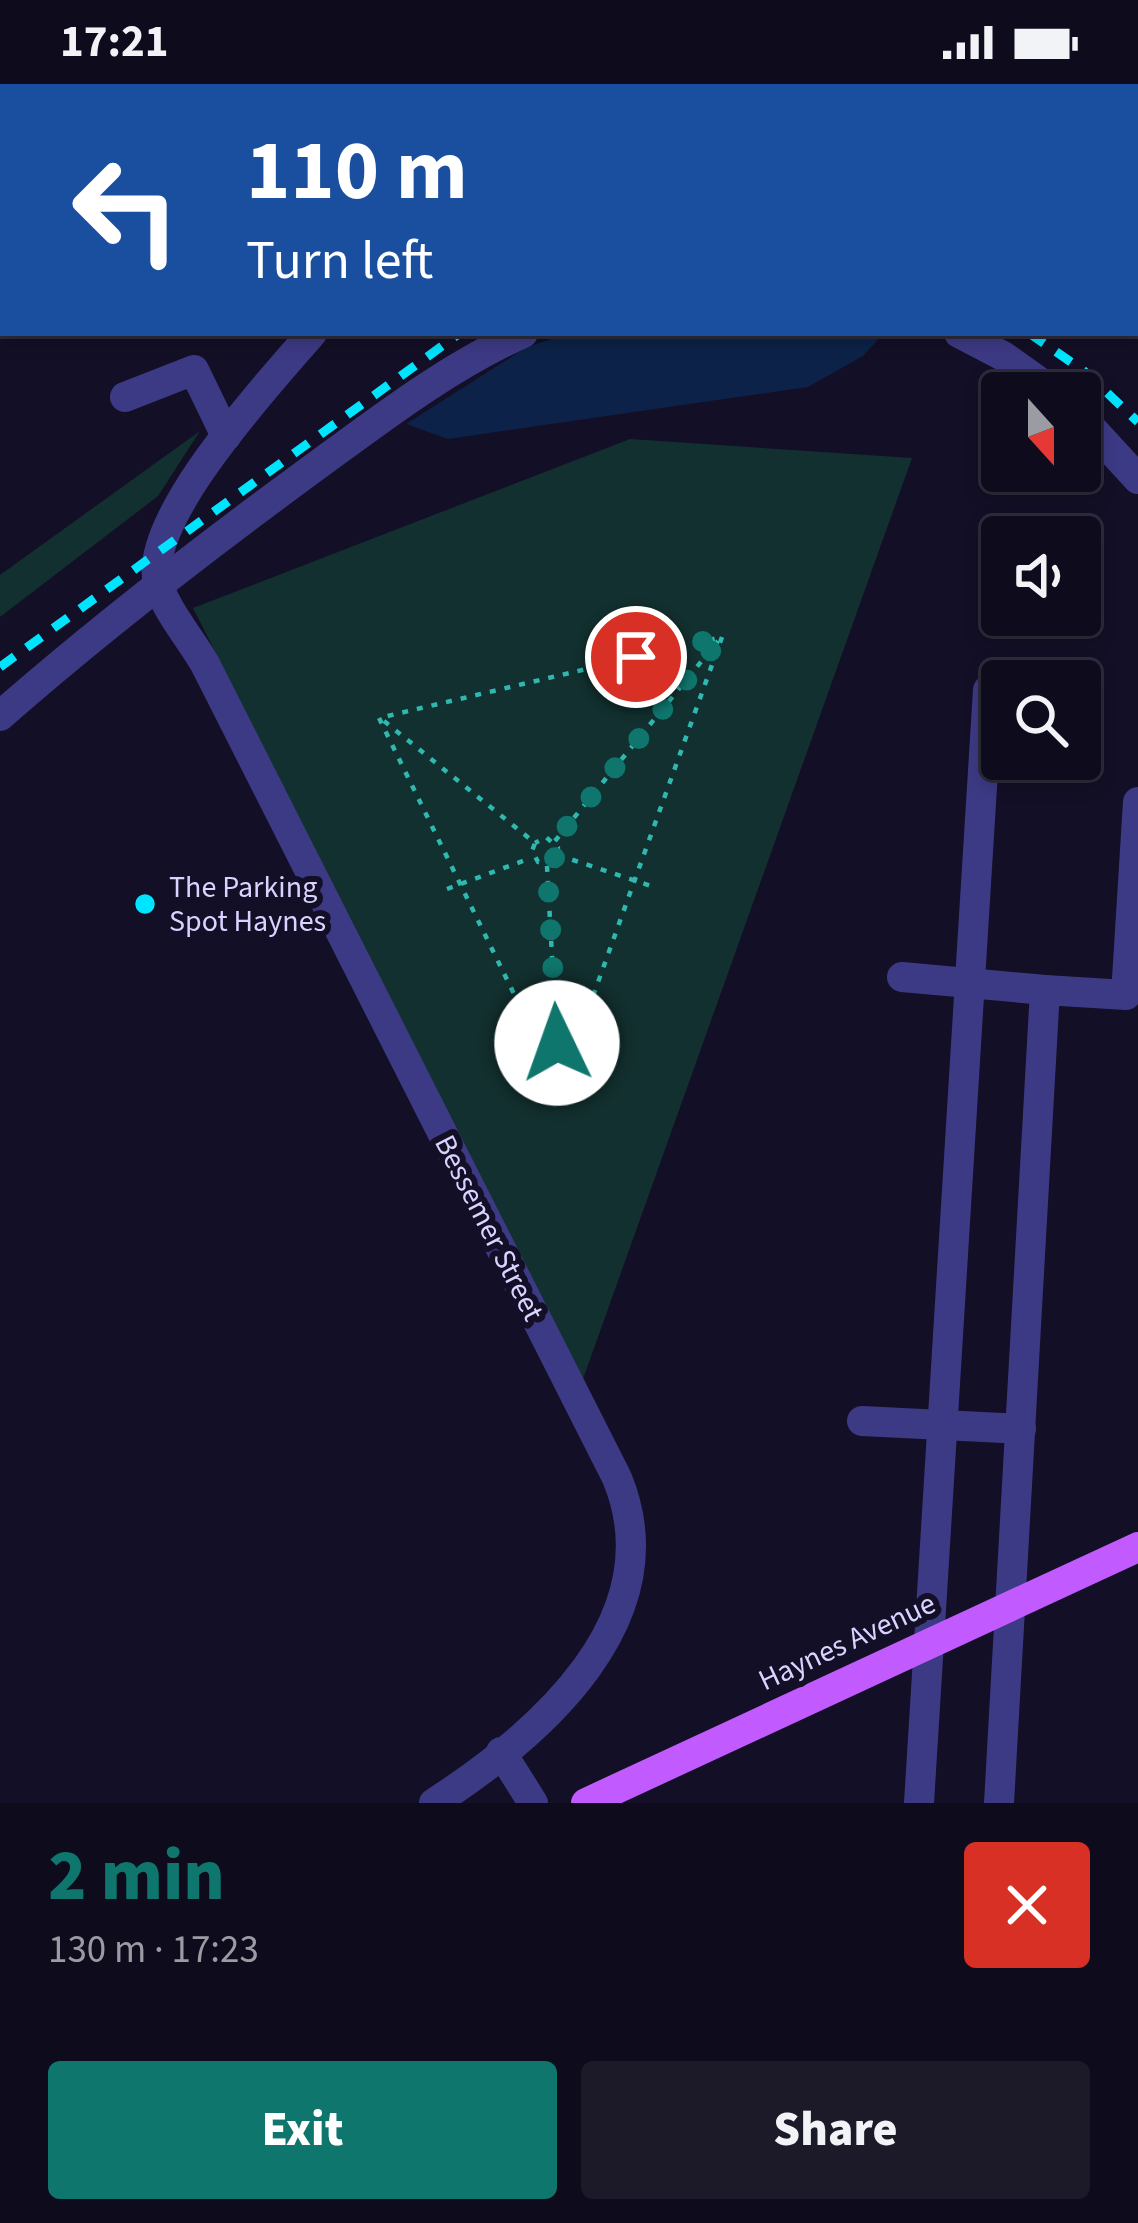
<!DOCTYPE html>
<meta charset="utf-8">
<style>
body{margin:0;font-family:"Source Sans 3",sans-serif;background:#1c1929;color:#f1f3f6;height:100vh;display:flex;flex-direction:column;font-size:45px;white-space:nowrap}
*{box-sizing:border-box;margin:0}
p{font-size:39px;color:#9b9ba3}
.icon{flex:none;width:66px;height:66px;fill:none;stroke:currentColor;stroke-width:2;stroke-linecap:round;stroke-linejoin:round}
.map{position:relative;height:1719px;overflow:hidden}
.details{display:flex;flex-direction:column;background:#0e0b1c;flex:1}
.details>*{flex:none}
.top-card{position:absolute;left:0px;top:0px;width:1140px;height:252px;box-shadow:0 6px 18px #0003,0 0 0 3px #2e2b3b;background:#1a4fa0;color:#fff;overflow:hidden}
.needle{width:78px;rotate:159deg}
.buttons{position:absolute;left:981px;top:288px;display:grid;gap:24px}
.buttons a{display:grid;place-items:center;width:120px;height:120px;border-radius:12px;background:#0e0b1c;box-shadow:0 6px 18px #0003,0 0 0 3px #2e2b3b;font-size:60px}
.pin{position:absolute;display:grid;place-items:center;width:102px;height:102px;color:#fff;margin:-51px;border:6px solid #fff;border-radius:50%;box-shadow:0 3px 12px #0007}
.me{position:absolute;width:132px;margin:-66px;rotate:357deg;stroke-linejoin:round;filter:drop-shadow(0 0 9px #0008)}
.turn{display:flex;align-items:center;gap:42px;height:252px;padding:0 48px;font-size:54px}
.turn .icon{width:156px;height:156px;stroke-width:2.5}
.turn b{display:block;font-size:84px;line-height:102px}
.round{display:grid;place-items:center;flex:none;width:126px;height:126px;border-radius:12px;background:#1c1929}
.overview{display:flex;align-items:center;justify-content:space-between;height:204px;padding:0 48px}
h1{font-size:72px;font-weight:800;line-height:90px;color:#0f766e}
.primary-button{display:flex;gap:24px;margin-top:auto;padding:24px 48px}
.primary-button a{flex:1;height:138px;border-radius:12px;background:#0f766e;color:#fff;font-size:48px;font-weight:800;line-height:138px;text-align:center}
.primary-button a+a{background:#1c1929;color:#f1f3f6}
.status{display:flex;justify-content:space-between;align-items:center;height:84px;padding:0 60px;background:#0e0b1c;direction:ltr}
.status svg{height:33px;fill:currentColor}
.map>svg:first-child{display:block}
.green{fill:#12302f}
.water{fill:#0c2248}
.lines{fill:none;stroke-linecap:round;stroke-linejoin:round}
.path{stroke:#2fb8b0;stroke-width:4.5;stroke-dasharray:6 9;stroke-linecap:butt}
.minor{stroke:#3d3a85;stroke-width:30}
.rail{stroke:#00e5ff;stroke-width:9;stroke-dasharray:18 15;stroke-linecap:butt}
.major-bridge{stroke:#c25bff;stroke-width:30}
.route{stroke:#0f766e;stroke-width:21;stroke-dasharray:0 37.8}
.poi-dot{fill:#00e5ff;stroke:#130f26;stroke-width:4.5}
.labels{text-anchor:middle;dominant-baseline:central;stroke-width:12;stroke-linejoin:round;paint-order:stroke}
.poi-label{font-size:30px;fill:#d9d4ff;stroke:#130f26;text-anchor:start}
.street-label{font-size:30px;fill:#d9d4ff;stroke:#130f26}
</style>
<div class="status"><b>17:21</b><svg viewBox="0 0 49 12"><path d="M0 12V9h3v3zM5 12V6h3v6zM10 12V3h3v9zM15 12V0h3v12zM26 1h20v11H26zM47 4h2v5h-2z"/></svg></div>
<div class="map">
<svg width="1138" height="1719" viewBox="0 0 1138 1719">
<rect width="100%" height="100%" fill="#130f26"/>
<g class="green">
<polygon points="200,347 158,412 0,533 0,491"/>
<polygon points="630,355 912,374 583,1295 193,524"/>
</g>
<polygon class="water" points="570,249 884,249 863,272 808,303 448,355 406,340 527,263"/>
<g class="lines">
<g class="path">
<polygon points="722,553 560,1004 379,634"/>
<polyline points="384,637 535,759 532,767 538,778 555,777 558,764 546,753 535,759"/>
<polyline points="555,757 718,557"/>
<polyline points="558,771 654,803"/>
<polyline points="547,782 559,998"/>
<polyline points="447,805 531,774"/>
</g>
<g class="minor">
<polyline points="60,0 65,3"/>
<polyline points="354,3 354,0"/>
<polyline points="916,3 916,0"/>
<path d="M312,249C272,296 141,436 158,499C166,527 191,555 205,580L617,1394C675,1535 539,1651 434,1719"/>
<polyline points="959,249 1003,272 1055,309"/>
<polyline points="125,313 194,286 226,352"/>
<polyline points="1080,332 1138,395"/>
<path d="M0,632C98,546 203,465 308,388C378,337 444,285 523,249"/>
<polyline points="902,893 1045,906"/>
<polyline points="862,1337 1021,1345"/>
<polyline points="501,1668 533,1719"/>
<polyline points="919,1719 988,606"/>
<polyline points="999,1719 1045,906 1126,911 1138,718"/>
</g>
<g class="rail">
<polyline points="1029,249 1084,287 1138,338"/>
<polyline points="0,583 460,249"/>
</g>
<polyline class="major-bridge" points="586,1719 1138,1463"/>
</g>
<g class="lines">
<polyline class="route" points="557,959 547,780 558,771 555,757 722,553 636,573"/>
</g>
<circle class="poi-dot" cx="145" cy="820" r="12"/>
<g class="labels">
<g class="poi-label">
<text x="169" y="803">The Parking<tspan x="169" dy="34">Spot Haynes</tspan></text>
</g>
<g class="street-label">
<text transform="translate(489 1144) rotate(63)">Bessemer Street</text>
<text transform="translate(847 1558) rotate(-25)">Haynes Avenue</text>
</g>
</g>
</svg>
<div class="buttons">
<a><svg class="needle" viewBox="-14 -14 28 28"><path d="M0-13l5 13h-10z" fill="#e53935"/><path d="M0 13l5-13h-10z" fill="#9b9ba3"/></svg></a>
<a><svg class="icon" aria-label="sound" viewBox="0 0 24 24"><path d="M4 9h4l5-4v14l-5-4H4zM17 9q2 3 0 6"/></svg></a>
<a><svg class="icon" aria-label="search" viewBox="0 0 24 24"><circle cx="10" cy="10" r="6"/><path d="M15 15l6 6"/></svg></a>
</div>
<div class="pin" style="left:636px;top:573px;background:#d93025"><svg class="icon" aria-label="arrive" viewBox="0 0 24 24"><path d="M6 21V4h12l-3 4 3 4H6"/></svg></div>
<svg class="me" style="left:557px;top:959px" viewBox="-20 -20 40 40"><circle r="19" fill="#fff"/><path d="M0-13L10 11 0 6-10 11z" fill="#0f766e"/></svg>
<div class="top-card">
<div class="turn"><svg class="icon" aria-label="left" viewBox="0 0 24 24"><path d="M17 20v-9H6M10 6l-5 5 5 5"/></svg><div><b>110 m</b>Turn left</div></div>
</div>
</div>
<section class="details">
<div class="overview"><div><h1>2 min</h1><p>130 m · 17:23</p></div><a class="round" style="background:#d93025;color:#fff"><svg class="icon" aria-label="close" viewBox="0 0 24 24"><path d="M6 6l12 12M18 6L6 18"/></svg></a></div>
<div class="primary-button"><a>Exit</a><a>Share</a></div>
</section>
